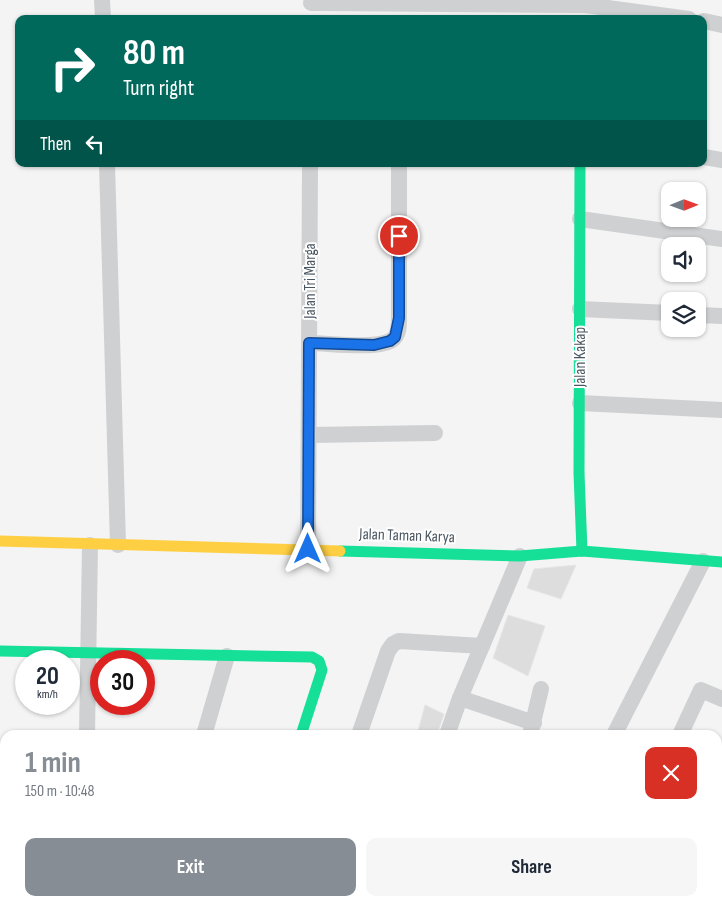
<!DOCTYPE html>
<meta charset="utf-8">
<style>
body{margin:0;font-family:"Sofia Sans Condensed",sans-serif;background:#f6f6f7;color:#1f2937;height:100vh;display:flex;flex-direction:column;font-size:19px;white-space:nowrap}
*{box-sizing:border-box;margin:0}
p{font-size:16px;color:#747a83}
.icon{flex:none;width:28px;height:28px;fill:none;stroke:currentColor;stroke-width:2;stroke-linecap:round;stroke-linejoin:round}
.map{position:relative;flex:1;overflow:hidden}
.sheet{position:absolute;left:0px;top:730px;width:722px;height:176px;display:flex;flex-direction:column;background:#fff;border-radius:15px 15px 0 0;box-shadow:0 1px 4px #0004}
.sheet>*{flex:none}
.banner{position:absolute;left:15px;top:15px;width:692px;height:152px;border-radius:10px;box-shadow:0 1px 4px #0004;background:#00695c;color:#fff;overflow:hidden}
.needle{width:32px;rotate:89deg}
.tools{position:absolute;left:661px;top:182px;display:grid;gap:10px}
.tools a{display:grid;place-items:center;width:45px;height:45px;border-radius:10px;background:#fff;box-shadow:0 1px 4px #0004;font-size:25px}
.speed{position:absolute;left:15px;top:650px;display:flex;gap:10px;font-size:25px;font-weight:700;text-align:center}
.speed>*{display:grid;place-content:center;width:65px;height:65px;border-radius:50%;background:#fff;box-shadow:0 1px 4px #0004;line-height:1}
.speed small{font-size:12px;font-weight:400}
.speed .limit{border:8px solid #d22;background:#fff;color:#111}
.pin{position:absolute;display:grid;place-items:center;width:42px;height:42px;color:#fff;margin:-21px;border:2px solid #fff;border-radius:50%;box-shadow:0 1px 5px #0007}
.me{position:absolute;width:55px;margin:-28px;rotate:0deg;stroke-linejoin:round;filter:drop-shadow(0 0 4px #0008)}
.turn{display:flex;align-items:center;gap:18px;height:105px;padding:0 25px;font-size:22px}
.turn .icon{width:65px;height:65px;stroke-width:2.5}
.turn b{display:block;font-size:35px;line-height:42px}
.then{display:flex;align-items:center;height:48px;padding:0 25px;background:#0003;gap:10px;font-size:19px}
.round{display:grid;place-items:center;flex:none;width:52px;height:52px;border-radius:10px;background:#f6f6f7}
.head{display:flex;align-items:center;justify-content:space-between;height:85px;padding:0 25px}
h1{font-size:30px;font-weight:700;line-height:38px;color:#868d94}
.button{display:flex;gap:10px;margin-top:auto;padding:10px 25px}
.button a{flex:1;height:58px;border-radius:10px;background:#868d94;color:#fff;font-size:20px;font-weight:700;line-height:58px;text-align:center}
.button a+a{background:#f6f6f7;color:#1f2937}
.map>svg:first-child{display:block}
.lines{fill:none;stroke-linecap:round;stroke-linejoin:round}
.stream{stroke:#aee2f0;stroke-width:5}
.building{fill:#ddddde;stroke:#e5e6e7}
.street{stroke:#ced0d2;stroke-width:16}
.fast{stroke:#16e098;stroke-width:11}
.slow{stroke:#ffcf43;stroke-width:11}
.route-casing{stroke:#114b97;stroke-width:12}
.route{stroke:#1a73e8;stroke-width:9}
.labels{text-anchor:middle;dominant-baseline:central;stroke-width:4;stroke-linejoin:round;paint-order:stroke}
.street-label{font-size:16px;fill:#4a5661;stroke:#fff}
</style>
<div class="map">
<svg width="722" height="906" viewBox="0 0 722 906">
<rect width="100%" height="100%" fill="#f4f4f4"/>
<g class="lines">
<g class="stream">
<polyline points="718,801 722,792"/>
<polyline points="666,906 669,901"/>
</g>
</g>
<g class="building">
<polygon points="576,565 561,599 527,588 534,569"/>
<polygon points="508,615 545,626 528,676 493,658"/>
<polygon points="425,705 444,714 437,735 417,735"/>
</g>
<g class="lines">
<g class="street">
<polyline points="102,0 103,19"/>
<polyline points="311,3 586,5 689,19"/>
<polyline points="704,21 722,25"/>
<polyline points="704,157 722,160"/>
<polyline points="107,164 118,545"/>
<polyline points="580,219 722,239"/>
<polyline points="580,309 670,313"/>
<polyline points="698,315 722,316"/>
<path d="M309,343C328,343 377,350 392,340C399,335 399,326 399,318V164"/>
<polyline points="580,403 722,410"/>
<polyline points="309,435 435,433"/>
<polyline points="308,549 310,164"/>
<polyline points="460,698 534,723"/>
<polyline points="87,735 90,545"/>
<polyline points="204,735 227,656"/>
<polyline points="359,735 388,651 393,644 399,641 482,646"/>
<polyline points="447,735 460,698 520,556"/>
<polyline points="530,735 541,689"/>
<polyline points="614,735 703,561"/>
<polyline points="680,735 701,690 722,699"/>
<polyline points="718,832 722,822"/>
<polyline points="81,906 81,901"/>
<polyline points="153,906 155,901"/>
<polyline points="247,906 248,901"/>
<polyline points="301,906 302,901"/>
<polyline points="386,906 388,901"/>
<polyline points="478,906 480,901"/>
<polyline points="533,906 535,901"/>
<polyline points="681,906 684,901"/>
</g>
<g class="fast">
<polyline points="580,164 579,473 582,551"/>
<polyline points="340,551 520,556 582,551 722,562"/>
<polyline points="0,651 312,657 319,661 322,670 301,735"/>
</g>
<polyline class="slow" points="0,541 340,551"/>
</g>
<g class="lines">
<g class="route-casing">
<polyline id="route" points="308,549 309,343 374,345 390,341 395,337 399,318 399,236"/>
</g>
<use href="#route" class="route"/>
</g>
<g class="labels">
<g class="street-label">
<text transform="translate(310 281) rotate(-90)">Jalan Tri Marga</text>
<text transform="translate(580 357) rotate(-90)">Jalan Kakap</text>
<text transform="translate(407 536) rotate(2)">Jalan Taman Karya</text>
</g>
</g>
</svg>
<div class="tools">
<a><svg class="needle" viewBox="-14 -14 28 28"><path d="M0-13l5 13h-10z" fill="#e53935"/><path d="M0 13l5-13h-10z" fill="#747a83"/></svg></a>
<a><svg class="icon" aria-label="sound" viewBox="0 0 24 24"><path d="M4 9h4l5-4v14l-5-4H4zM17 9q2 3 0 6"/></svg></a>
<a><svg class="icon" aria-label="layers" viewBox="0 0 24 24"><path d="M12 4l9 5-9 5-9-5zM3 14l9 5 9-5"/></svg></a>
</div>
<div class="speed"><div>20<small>km/h</small></div><div class="limit">30</div></div>
<div class="pin" style="left:399px;top:236px;background:#d93025"><svg class="icon" aria-label="arrive" viewBox="0 0 24 24"><path d="M6 21V4h12l-3 4 3 4H6"/></svg></div>
<svg class="me" style="left:308px;top:549px" viewBox="-20 -20 40 40"><path d="M0-17L14 15 0 8-14 15z" fill="#1a73e8" stroke="#fff" stroke-width="4"/></svg>
<div class="banner">
<div class="turn"><svg class="icon" aria-label="right" viewBox="0 0 24 24"><path d="M7 20v-9h11M14 6l5 5-5 5"/></svg><div><b>80 m</b>Turn right</div></div>
<div class="then">Then<svg class="icon" aria-label="left" viewBox="0 0 24 24"><path d="M17 20v-9H6M10 6l-5 5 5 5"/></svg></div>
</div>
<section class="sheet">
<div class="head"><div><h1>1 min</h1><p>150 m · 10:48</p></div><a class="round" style="background:#d93025;color:#fff"><svg class="icon" aria-label="close" viewBox="0 0 24 24"><path d="M6 6l12 12M18 6L6 18"/></svg></a></div>
<div class="button"><a>Exit</a><a>Share</a></div>
</section>
</div>
